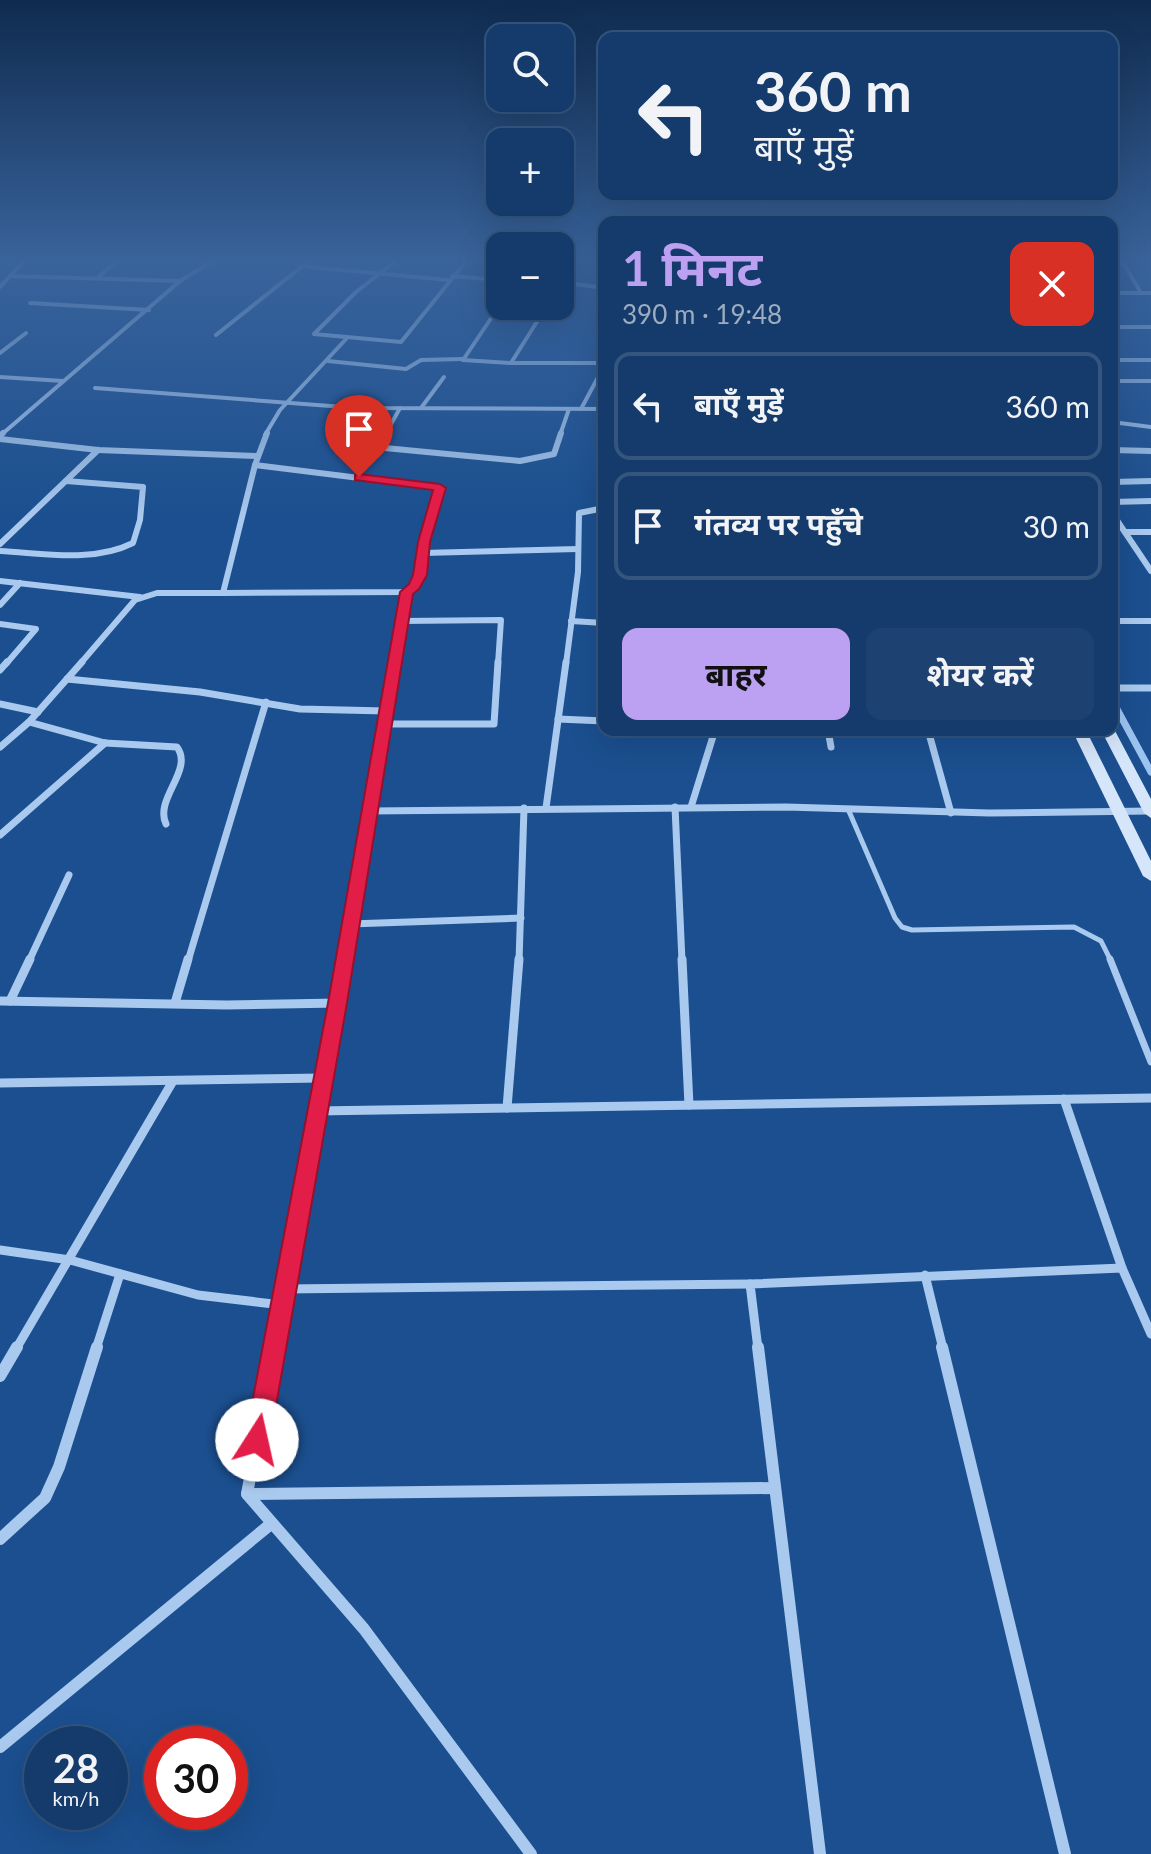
<!DOCTYPE html>
<html lang="hi">
<meta charset="utf-8">
<style>
body{margin:0;font-family:Lato,"Noto Sans Devanagari",sans-serif;background:#1d4271;color:#f1f3f6;height:100vh;display:flex;flex-direction:column;font-size:30px;white-space:nowrap}
*{box-sizing:border-box;margin:0}
p{font-size:26px;color:#9dadc1}
.icon{flex:none;width:44px;height:44px;fill:none;stroke:currentColor;stroke-width:2;stroke-linecap:round;stroke-linejoin:round}
.map{position:relative;flex:1;overflow:hidden}
.details{position:absolute;left:598px;top:216px;width:520px;height:520px;display:flex;flex-direction:column;background:#143b6b;border-radius:16px;box-shadow:0 8px 32px #0002,0 0 0 2px #33557e}
.details>*{flex:none}
.top-card{position:absolute;left:598px;top:32px;width:520px;height:168px;border-radius:16px;box-shadow:0 8px 32px #0002,0 0 0 2px #33557e;background:#143b6b;color:#f1f3f6;overflow:hidden}
.fabs{position:absolute;left:486px;top:24px;display:grid;gap:16px}
.fabs a{display:grid;place-items:center;width:88px;height:88px;border-radius:16px;background:#143b6b;box-shadow:0 8px 32px #0002,0 0 0 2px #33557e;font-size:40px}
.speed{position:absolute;left:24px;top:1726px;display:flex;gap:16px;font-size:40px;font-weight:700;text-align:center}
.speed>*{display:grid;place-content:center;width:104px;height:104px;border-radius:50%;background:#143b6b;box-shadow:0 8px 32px #0002,0 0 0 2px #33557e;line-height:1}
.speed small{font-size:20px;font-weight:400}
.speed .limit{border:12px solid #d22;background:#fff;color:#111}
.pin{position:absolute;display:grid;place-items:center;width:68px;height:68px;color:#fff;margin:-82px -34px;border-radius:50% 50% 50% 0;rotate:-45deg;box-shadow:0 0 8px #0007}
.pin .icon{rotate:45deg}
.me{position:absolute;width:88px;margin:-44px;rotate:10deg;stroke-linejoin:round;filter:drop-shadow(0 0 6px #0008)}
.turn{display:flex;align-items:center;gap:28px;height:168px;padding:0 24px;font-size:36px}
.turn .icon{width:104px;height:104px;stroke-width:2.5}
.turn b{display:block;font-size:56px;line-height:68px}
.round{display:grid;place-items:center;flex:none;width:84px;height:84px;border-radius:16px;background:#1d4271}
.summary{display:flex;align-items:center;justify-content:space-between;height:136px;padding:0 24px}
h1{font-size:48px;font-weight:700;line-height:60px;color:#bca0f2}
.primary-button{display:flex;gap:16px;margin-top:auto;padding:16px 24px}
.primary-button a{flex:1;height:92px;border-radius:16px;background:#bca0f2;color:#111;font-size:32px;font-weight:700;line-height:92px;text-align:center}
.primary-button a+a{background:#1d4271;color:#f1f3f6}
ul{padding:0;list-style:none}
li{display:flex;align-items:center;gap:24px;height:108px;margin:0 16px 12px;padding:0 8px;border:4px solid #33557e;border-radius:16px}
li div{flex:1}
li b{display:block;font-size:30px}
li em{font-style:normal}
.map>svg:first-child{display:block}
.lines{fill:none;stroke-linecap:round;stroke-linejoin:round}
.stream{stroke:#9cc4f0;stroke-width:7}
.lane-far1{stroke:#a9c9ee;stroke-width:5}
.lane{stroke:#a9c9ee;stroke-width:7}
.street-far4{stroke:#a9c9ee;stroke-width:4}
.street-far3{stroke:#a9c9ee;stroke-width:6}
.street-far2{stroke:#a9c9ee;stroke-width:7}
.street-far1{stroke:#a9c9ee;stroke-width:9}
.street{stroke:#a9c9ee;stroke-width:12}
.secondary{fill:#d6e6fa;fill-rule:evenodd}
.route{fill:#e11d48;stroke:#92132f;stroke-width:2}
</style>
<div class="map">
<svg width="1151" height="1854" viewBox="0 0 1151 1854">
<rect width="100%" height="100%" fill="#1b4f8f"/>
<g class="lines">
<polyline class="stream" points="1112,700 1151,772"/>
<polyline class="lane-far1" points="848,809 895,918 902,927 912,930 1074,927 1101,941 1111,961"/>
<polyline class="lane" points="1110,959 1151,1062"/>
<g class="street-far4">
<polyline points="397,260 356,292 314,334 401,342 467,260"/>
<polyline points="1112,260 1124,264 1141,293"/>
<polyline points="560,265 574,268 568,283 604,288"/>
<polyline points="299,266 449,280"/>
<polyline points="10,276 180,281"/>
<polyline points="99,276 119,260"/>
<polyline points="452,276 500,280"/>
<polyline points="0,287 25,260"/>
<polyline points="1112,293 1151,293"/>
<polyline points="30,303 149,310"/>
<polyline points="500,305 463,360 511,363"/>
<polyline points="543,312 511,363 604,363"/>
<polyline points="1112,327 1151,327"/>
<polyline points="216,335 310,260"/>
<polyline points="0,353 26,333"/>
<polyline points="1112,360 1151,360"/>
<polyline points="328,361 406,369 421,360 463,359"/>
<polyline points="0,377 63,381"/>
<polyline points="1112,381 1151,381"/>
<polyline points="95,388 357,408 604,409"/>
<polyline points="421,408 444,377"/>
<polyline points="581,409 604,366"/>
<polyline points="1112,422 1151,427"/>
<polyline points="1,435 180,281 214,260"/>
<polyline points="265,435 280,410 347,338"/>
<polyline points="385,435 400,408"/>
<polyline points="560,435 569,409"/>
</g>
<g class="street-far3">
<polyline points="387,433 382,442 385,448 520,461 554,454 561,433"/>
<polyline points="0,436 3,433"/>
<polyline points="0,439 98,450 257,456"/>
<polyline points="1112,450 1151,451"/>
<polygon points="255,465 440,488 415,587 407,592 223,593"/>
<polyline points="255,465 267,433"/>
<polyline points="1112,482 1151,481"/>
<polyline points="1112,502 1151,501"/>
<polyline points="1112,513 1151,571"/>
<polyline points="1125,532 1151,532"/>
<polyline points="0,544 98,450"/>
<path d="M0,551C43,553 93,563 133,543L140,520L143,487L66,481"/>
<polyline points="423,553 578,549"/>
<polyline points="0,581 140,597"/>
<polyline points="0,605 20,583"/>
<polyline points="402,621 501,620 498,664"/>
<polyline points="571,621 604,623"/>
<polyline points="1112,621 1151,621"/>
<polyline points="0,624 36,629 6,664"/>
<polyline points="80,664 135,600 157,593 223,593"/>
<polyline points="395,664 407,592"/>
<polyline points="566,664 578,572 579,513 604,508"/>
</g>
<g class="street-far2">
<polyline points="0,670 7,662"/>
<polyline points="67,679 200,692 300,709 386,711"/>
<polyline points="1112,688 1151,688"/>
<polyline points="0,704 38,712"/>
<polyline points="558,719 604,721"/>
<path d="M29,722L105,743L177,747C194,770 154,799 166,824"/>
<polyline points="384,724 494,724 498,662"/>
<polyline points="828,730 831,747"/>
<polyline points="928,730 951,813"/>
<polyline points="0,747 29,722 82,662"/>
<polyline points="675,807 682,961"/>
<polyline points="691,807 715,730"/>
<polyline points="546,808 566,662"/>
<polyline points="368,811 786,807 989,813 1150,811"/>
<polyline points="0,835 105,743"/>
<polyline points="350,924 521,918"/>
<polyline points="29,961 69,875"/>
<polyline points="188,961 266,702"/>
<polyline points="345,961 395,662"/>
<polyline points="519,961 524,808"/>
</g>
<g class="street-far1">
<polyline points="682,959 689,1105"/>
<polyline points="0,1001 227,1005 338,1003"/>
<polyline points="10,1001 30,959"/>
<polyline points="175,1003 188,959"/>
<polyline points="0,1083 322,1078"/>
<polyline points="1064,1099 1122,1268"/>
<polyline points="507,1108 519,959"/>
<polyline points="316,1111 1151,1098"/>
<polyline points="0,1250 70,1260 198,1295 282,1305"/>
<polyline points="925,1275 943,1349"/>
<polyline points="285,1289 345,959"/>
<polyline points="16,1349 173,1081"/>
<polyline points="96,1349 120,1274"/>
<polyline points="274,1349 285,1289 750,1284"/>
<polyline points="758,1349 750,1284 1122,1268 1151,1334"/>
</g>
<g class="street">
<polyline points="274,1347 247,1494 364,1629 531,1854"/>
<polyline points="758,1347 820,1854"/>
<polyline points="942,1347 1065,1854"/>
<polyline points="0,1376 17,1347"/>
<polyline points="247,1494 773,1488"/>
<polyline points="0,1539 45,1498 59,1467 97,1347"/>
<polyline points="0,1747 272,1523"/>
</g>
<g class="secondary">
<polygon points="1113,727 1151,799 1151,818 1144,813 1101,730 1112,730"/>
<polygon points="1072,730 1086,730 1151,861 1151,881 1143,876"/>
</g>
</g>
<linearGradient id="sky" x2="0" y2="1"><stop stop-color="#0f2b4f"/><stop offset="0.5" stop-color="#39639b"/><stop offset="1" stop-color="#39639b" stop-opacity="0"/></linearGradient>
<rect width="1151" height="519" fill="url(#sky)"/>
<polygon class="route" points="359,474 440,484 446,488 430,542 427,575 419,589 413,594 347,1003 270,1440 266,1449 257,1453 248,1449 245,1440 328,1003 400,592 409,584 413,575 418,542 433,490 355,480 355,475"/>
</svg>
<div class="fabs">
<a><svg class="icon" aria-label="search" viewBox="0 0 24 24"><circle cx="10" cy="10" r="6"/><path d="M15 15l6 6"/></svg></a>
<a>+</a>
<a>−</a>
</div>
<div class="speed"><div>28<small>km/h</small></div><div class="limit">30</div></div>
<div class="pin" style="left:359px;top:477px;background:#d93025"><svg class="icon" aria-label="arrive" viewBox="0 0 24 24"><path d="M6 21V4h12l-3 4 3 4H6"/></svg></div>
<svg class="me" style="left:257px;top:1440px" viewBox="-20 -20 40 40"><circle r="19" fill="#fff"/><path d="M0-13L10 11 0 6-10 11z" fill="#e11d48"/></svg>
<div class="top-card">
<div class="turn"><svg class="icon" aria-label="left" viewBox="0 0 24 24"><path d="M17 20v-9H6M10 6l-5 5 5 5"/></svg><div><b>360 m</b>बाएँ मुड़ें</div></div>
</div>
<section class="details">
<div class="summary"><div><h1>1 मिनट</h1><p>390 m · 19:48</p></div><a class="round" style="background:#d93025;color:#fff"><svg class="icon" aria-label="close" viewBox="0 0 24 24"><path d="M6 6l12 12M18 6L6 18"/></svg></a></div>
<ul>
<li><svg class="icon" aria-label="left" viewBox="0 0 24 24"><path d="M17 20v-9H6M10 6l-5 5 5 5"/></svg><div><b>बाएँ मुड़ें</b></div><em>360 m</em></li>
<li><svg class="icon" aria-label="arrive" viewBox="0 0 24 24"><path d="M6 21V4h12l-3 4 3 4H6"/></svg><div><b>गंतव्य पर पहुँचे</b></div><em>30 m</em></li>
</ul>
<div class="primary-button"><a>बाहर</a><a>शेयर करें</a></div>
</section>
</div>
